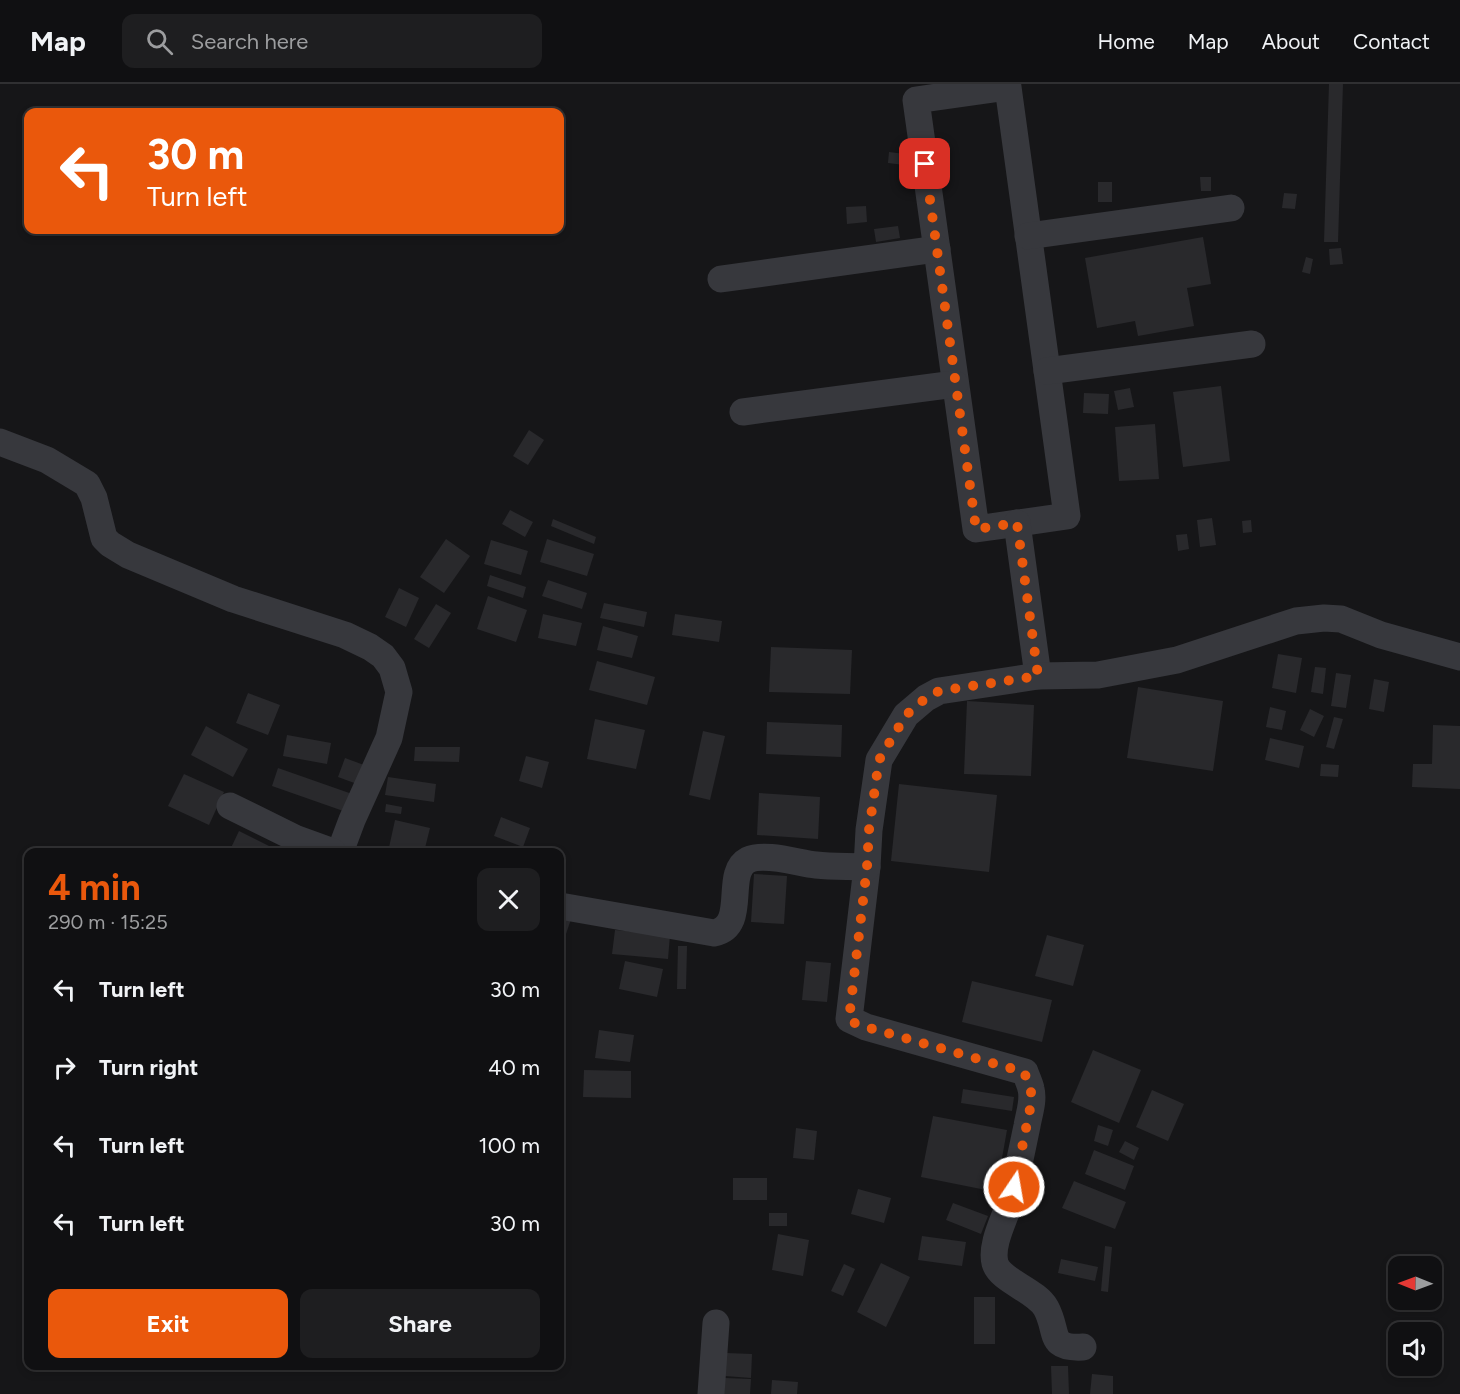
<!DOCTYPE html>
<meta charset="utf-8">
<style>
body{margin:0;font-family:Figtree,sans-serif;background:#1e1e20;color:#f1f3f6;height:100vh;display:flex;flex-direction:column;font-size:22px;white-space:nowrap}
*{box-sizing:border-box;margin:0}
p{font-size:20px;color:#9c9d9f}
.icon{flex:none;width:33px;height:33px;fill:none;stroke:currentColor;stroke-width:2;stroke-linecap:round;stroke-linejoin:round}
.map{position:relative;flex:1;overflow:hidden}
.sheet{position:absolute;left:24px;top:764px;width:540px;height:522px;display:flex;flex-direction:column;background:#101012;border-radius:12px;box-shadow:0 3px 9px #0003,0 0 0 2px #303032}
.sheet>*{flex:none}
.hud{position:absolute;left:24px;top:24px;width:540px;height:126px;border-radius:12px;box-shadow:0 3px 9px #0003,0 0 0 2px #303032;background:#ea580c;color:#fff;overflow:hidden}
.needle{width:39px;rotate:271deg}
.controls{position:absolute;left:1388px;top:1172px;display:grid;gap:12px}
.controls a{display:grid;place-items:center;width:54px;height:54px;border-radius:12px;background:#101012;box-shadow:0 3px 9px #0003,0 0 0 2px #303032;font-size:30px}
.pin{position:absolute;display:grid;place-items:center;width:51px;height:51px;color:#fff;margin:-26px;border-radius:12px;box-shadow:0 3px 9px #0006}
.me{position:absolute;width:66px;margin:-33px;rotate:12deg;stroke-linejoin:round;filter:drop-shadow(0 0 4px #0008)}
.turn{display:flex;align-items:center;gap:21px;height:126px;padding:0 24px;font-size:27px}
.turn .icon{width:78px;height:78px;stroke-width:2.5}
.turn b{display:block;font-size:42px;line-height:51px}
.round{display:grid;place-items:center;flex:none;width:63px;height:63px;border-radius:12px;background:#1e1e20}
.summary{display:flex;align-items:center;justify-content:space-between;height:102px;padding:0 24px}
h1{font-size:36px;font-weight:700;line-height:45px;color:#ea580c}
.cta{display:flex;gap:12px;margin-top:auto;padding:12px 24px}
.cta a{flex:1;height:69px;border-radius:12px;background:#ea580c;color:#fff;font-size:24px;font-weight:700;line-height:69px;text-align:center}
.cta a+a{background:#1e1e20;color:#f1f3f6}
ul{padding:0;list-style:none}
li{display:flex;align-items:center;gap:18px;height:78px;padding:0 24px}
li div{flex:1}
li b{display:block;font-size:22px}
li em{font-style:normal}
header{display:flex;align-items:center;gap:36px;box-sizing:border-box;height:84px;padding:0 30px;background:#101012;border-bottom:2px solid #303032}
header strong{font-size:28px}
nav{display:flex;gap:33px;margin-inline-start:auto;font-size:21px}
.search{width:420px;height:54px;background:#1e1e20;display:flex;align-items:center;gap:15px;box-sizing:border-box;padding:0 21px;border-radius:12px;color:#9c9d9f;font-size:22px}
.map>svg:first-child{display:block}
.building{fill:#29292c}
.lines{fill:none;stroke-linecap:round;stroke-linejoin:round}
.minor{stroke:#37383d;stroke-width:27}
.route{stroke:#ea580c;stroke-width:10;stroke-dasharray:0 18}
</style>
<header>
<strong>Map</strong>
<div class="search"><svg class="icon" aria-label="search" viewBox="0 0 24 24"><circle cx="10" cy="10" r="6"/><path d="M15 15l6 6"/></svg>Search here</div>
<nav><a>Home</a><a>Map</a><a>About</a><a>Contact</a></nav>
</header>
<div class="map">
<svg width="1460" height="1310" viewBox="0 0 1460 1310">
<rect width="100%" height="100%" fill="#161618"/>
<g class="building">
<polygon points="1329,0 1343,0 1338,158 1324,158"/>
<polygon points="889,68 905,70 904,81 888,79"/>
<polygon points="1200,93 1211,93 1211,107 1201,107"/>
<rect x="1098" y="98" width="14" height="20"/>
<polygon points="1284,109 1297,110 1295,125 1282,124"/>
<polygon points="866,122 867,138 847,140 846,123"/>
<polygon points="898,142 900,154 876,158 874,145"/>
<polygon points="1203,153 1211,200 1187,204 1194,242 1138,252 1135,237 1097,244 1085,174"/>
<polygon points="1341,164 1343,180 1330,181 1329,165"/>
<polygon points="1306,173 1313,175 1310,190 1302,188"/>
<polygon points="1221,302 1230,377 1183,383 1173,308"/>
<polygon points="1130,304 1134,323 1118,326 1114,307"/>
<polygon points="1084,309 1109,310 1108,330 1083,329"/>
<polygon points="1155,340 1159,395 1119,397 1115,343"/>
<polygon points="529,346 544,356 528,381 513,372"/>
<polygon points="510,426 533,438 525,453 502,440"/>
<polygon points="1212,434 1216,461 1200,463 1197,436"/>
<polygon points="553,435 596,453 594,460 551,442"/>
<polygon points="1251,436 1252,448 1243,449 1242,437"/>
<polygon points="1187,450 1189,465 1178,467 1176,451"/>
<polygon points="446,455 470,472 444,509 420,493"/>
<polygon points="547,455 594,470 587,492 540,478"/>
<polygon points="491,456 528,467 521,491 484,480"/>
<polygon points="490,491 526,503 523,514 487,502"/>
<polygon points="548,496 587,509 582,525 542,512"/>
<polygon points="399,504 419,514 406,543 385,533"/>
<polygon points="488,512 527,526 516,558 477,545"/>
<polygon points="604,519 647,528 644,543 600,534"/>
<polygon points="436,520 451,529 429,564 414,555"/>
<polygon points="543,530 582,539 576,562 538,554"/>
<polygon points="675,530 722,537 719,558 672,551"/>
<polygon points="603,542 638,552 632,574 597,566"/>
<polygon points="771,563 852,566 850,610 769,608"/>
<polygon points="1278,570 1302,574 1296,609 1272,604"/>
<polygon points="597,577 655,593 647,621 589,606"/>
<polygon points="1315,583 1326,584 1323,610 1311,608"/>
<polygon points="1336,589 1351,591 1346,624 1331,622"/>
<polygon points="1374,595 1389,598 1384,628 1369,625"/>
<polygon points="1138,603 1223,617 1213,687 1127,674"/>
<polygon points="248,609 280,621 268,651 236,639"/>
<polygon points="967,617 1034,621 1031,692 964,690"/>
<polygon points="1270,623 1286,627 1282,646 1266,643"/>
<polygon points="1310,625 1324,632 1314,653 1300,646"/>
<polygon points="1334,633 1343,635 1334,665 1326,663"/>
<polygon points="595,635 645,646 636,685 587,675"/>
<polygon points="767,638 842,641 841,673 766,670"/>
<polygon points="1433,641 1460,642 1460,705 1412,703 1413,680 1432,680"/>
<polygon points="206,642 248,665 233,693 191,671"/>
<polygon points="703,647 725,652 710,716 689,711"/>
<polygon points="287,651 331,659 327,680 283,672"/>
<polygon points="1270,654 1304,662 1299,684 1265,676"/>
<polygon points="415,663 460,663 459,678 414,677"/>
<polygon points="526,672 549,678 542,704 519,697"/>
<polygon points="345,674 364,681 357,700 338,693"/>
<polygon points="1321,680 1339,681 1338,693 1320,692"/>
<polygon points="278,684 355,711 349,729 272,702"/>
<polygon points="184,690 224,708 209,741 168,722"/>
<polygon points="388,693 436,700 434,718 385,711"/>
<polygon points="899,700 997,711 989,788 891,777"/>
<polygon points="759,709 820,713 818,755 757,751"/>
<polygon points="386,720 402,723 401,730 385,728"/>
<polygon points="501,733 530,744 523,763 494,752"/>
<polygon points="395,736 430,744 424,768 388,768"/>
<polygon points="239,747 281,768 229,768"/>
<polygon points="754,790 787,792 784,840 751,838"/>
<polygon points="560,831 571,835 564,856 560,854"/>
<polygon points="615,846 670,851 668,875 612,870"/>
<polygon points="1047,851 1084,861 1073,902 1035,892"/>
<polygon points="678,862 687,862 686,905 677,905"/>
<polygon points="625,877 663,885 657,913 619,905"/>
<polygon points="806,877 831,879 827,918 802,916"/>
<polygon points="972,897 1052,916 1042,958 962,938"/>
<polygon points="599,946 634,951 630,978 595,974"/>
<polygon points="1093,966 1141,986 1119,1039 1071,1018"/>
<polygon points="584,986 631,987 631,1014 583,1013"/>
<polygon points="963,1005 1014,1013 1012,1027 961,1019"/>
<polygon points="1152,1006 1184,1020 1168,1057 1136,1043"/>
<polygon points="933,1032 1007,1046 996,1108 921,1093"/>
<polygon points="1098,1041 1113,1046 1108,1062 1094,1057"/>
<polygon points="796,1044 817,1047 814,1076 793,1074"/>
<polygon points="1125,1057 1139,1064 1134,1076 1119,1068"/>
<polygon points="1094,1066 1134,1082 1125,1106 1085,1090"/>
<rect x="733" y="1094" width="34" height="22"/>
<polygon points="1074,1097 1126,1118 1115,1145 1062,1124"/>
<polygon points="858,1105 891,1114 884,1139 851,1130"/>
<polygon points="953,1119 988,1132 981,1150 946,1136"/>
<rect x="769" y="1129" width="18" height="13"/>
<polygon points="778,1150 809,1156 803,1192 772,1186"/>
<polygon points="922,1152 966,1158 962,1182 918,1176"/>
<polygon points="1105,1162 1112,1163 1108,1208 1101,1207"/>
<polygon points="1061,1175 1098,1183 1095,1197 1058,1189"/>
<polygon points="881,1179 910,1193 886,1243 857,1228"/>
<polygon points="844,1180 855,1185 843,1212 831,1207"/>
<rect x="974" y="1213" width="21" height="47"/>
<polygon points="726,1269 752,1270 751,1294 725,1292"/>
<polygon points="1051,1282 1068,1282 1069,1310 1052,1310"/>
<polygon points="1092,1290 1113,1292 1113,1310 1090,1310"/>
<polygon points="725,1294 751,1295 750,1310 724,1310"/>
<polygon points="772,1296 798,1298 797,1310 771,1310"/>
</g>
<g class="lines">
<g class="minor">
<polygon points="1008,3 1067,432 976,445 916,16"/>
<polyline points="1028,152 1231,124"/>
<polyline points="721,195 937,165"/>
<polyline points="1047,287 1252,260"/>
<polyline points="743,328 955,300"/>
<polyline points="0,358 47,376 87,400 94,414 104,454 110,460 128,471 233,515 345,551 370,563 383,572 392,584 399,608 389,654 352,736 340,768"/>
<polyline points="1017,439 1038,592"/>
<polyline points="230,722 297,755 333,768"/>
<path d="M867,783L849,935L866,943L1025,988C1027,994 1030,1000 1031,1005C1034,1017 1029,1030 1027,1042C1021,1070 1016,1098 1007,1126C1001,1142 991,1163 995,1179C1000,1197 1036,1206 1046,1224C1059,1248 1047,1265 1083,1263"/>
<path d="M560,822L714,849C749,842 723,789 748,776C765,768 798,779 816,781C833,783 850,782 867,783L869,746L879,676L906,631L926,614L939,607L1038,592L1098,591L1177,576L1296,537L1324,534L1341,535L1381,551L1460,573"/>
<polyline points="711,1310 716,1239"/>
</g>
</g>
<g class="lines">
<polyline class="route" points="925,80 976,445 1017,439 1038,592 939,607 926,614 906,631 879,676 869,746 867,783 849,935 852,938 866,943 1024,988 1031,1005 1031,1020 1014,1103"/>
</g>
</svg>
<div class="controls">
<a><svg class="needle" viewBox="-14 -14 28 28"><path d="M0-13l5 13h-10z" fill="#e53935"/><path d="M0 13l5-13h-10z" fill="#9c9d9f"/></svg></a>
<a><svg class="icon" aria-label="sound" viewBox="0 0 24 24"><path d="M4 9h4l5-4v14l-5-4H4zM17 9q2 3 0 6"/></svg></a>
</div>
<div class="pin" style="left:925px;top:80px;background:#d93025"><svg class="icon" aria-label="arrive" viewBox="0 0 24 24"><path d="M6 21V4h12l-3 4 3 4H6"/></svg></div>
<svg class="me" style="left:1014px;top:1103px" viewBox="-20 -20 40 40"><circle r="17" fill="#ea580c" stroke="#fff" stroke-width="3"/><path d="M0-11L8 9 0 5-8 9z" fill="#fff"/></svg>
<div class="hud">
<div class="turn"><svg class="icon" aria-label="left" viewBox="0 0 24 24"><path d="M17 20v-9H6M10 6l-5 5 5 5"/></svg><div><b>30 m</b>Turn left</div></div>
</div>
<section class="sheet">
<div class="summary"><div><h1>4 min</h1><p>290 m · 15:25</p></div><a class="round"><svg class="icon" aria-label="close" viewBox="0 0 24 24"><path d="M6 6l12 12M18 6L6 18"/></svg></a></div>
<ul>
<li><svg class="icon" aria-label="left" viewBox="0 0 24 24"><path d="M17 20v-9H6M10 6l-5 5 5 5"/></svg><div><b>Turn left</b></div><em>30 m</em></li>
<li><svg class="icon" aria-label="right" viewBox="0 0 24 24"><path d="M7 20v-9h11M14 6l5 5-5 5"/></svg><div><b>Turn right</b></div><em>40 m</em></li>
<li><svg class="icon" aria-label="left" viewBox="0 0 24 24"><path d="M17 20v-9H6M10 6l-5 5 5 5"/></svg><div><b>Turn left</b></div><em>100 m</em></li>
<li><svg class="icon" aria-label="left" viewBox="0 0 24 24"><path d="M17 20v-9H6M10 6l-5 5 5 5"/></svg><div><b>Turn left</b></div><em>30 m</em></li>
</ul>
<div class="cta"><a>Exit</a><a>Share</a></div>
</section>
</div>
